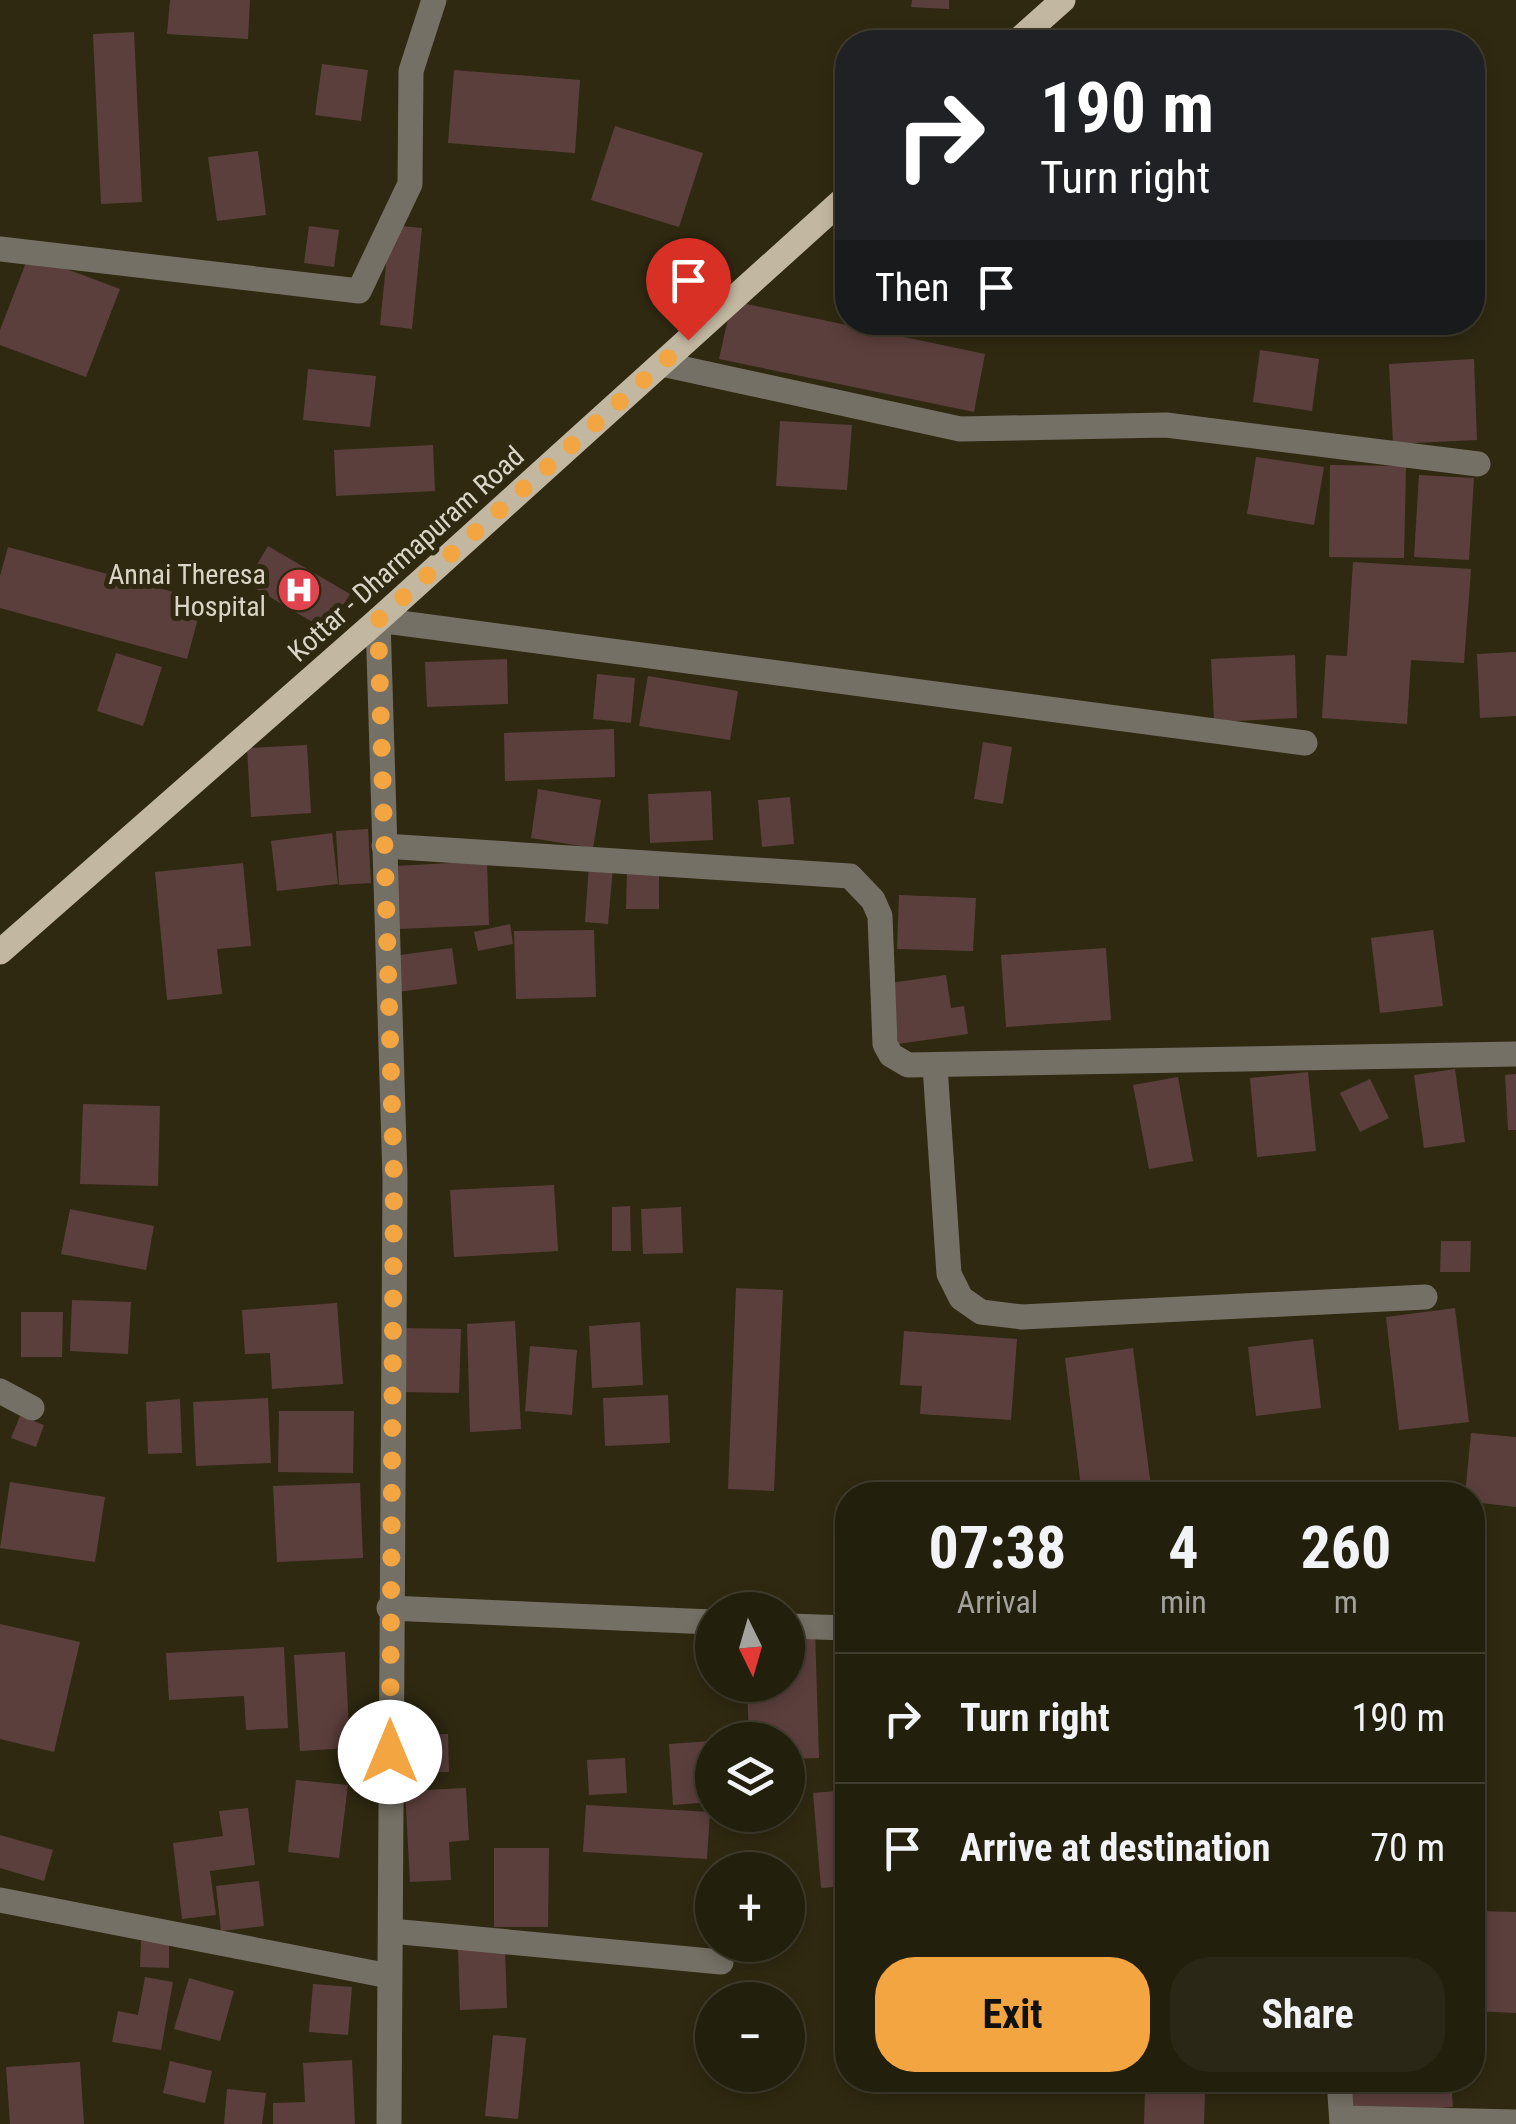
<!DOCTYPE html>
<meta charset="utf-8">
<style>
body{margin:0;font-family:"Roboto Condensed",sans-serif;background:#2b2716;color:#f1f3f6;height:100vh;display:flex;flex-direction:column;font-size:38px;white-space:nowrap}
*{box-sizing:border-box;margin:0}
p{font-size:32px;color:#a3a29d}
.icon{flex:none;width:55px;height:55px;fill:none;stroke:currentColor;stroke-width:2;stroke-linecap:round;stroke-linejoin:round}
.map{position:relative;flex:1;overflow:hidden}
.details{position:absolute;left:835px;top:1482px;width:650px;height:610px;display:flex;flex-direction:column;background:#231f0d;border-radius:40px;box-shadow:0 5px 15px #0003,0 0 0 2px #403d2e}
.details>*{flex:none}
.banner{position:absolute;left:835px;top:30px;width:650px;height:305px;border-radius:40px;box-shadow:0 5px 15px #0003,0 0 0 2px #403d2e;background:#202124;color:#fff;overflow:hidden}
.needle{width:65px;rotate:175deg}
.controls{position:absolute;left:695px;top:1592px;display:grid;gap:20px}
.controls a{display:grid;place-items:center;width:110px;height:110px;border-radius:50%;background:#231f0d;box-shadow:0 5px 15px #0003,0 0 0 2px #403d2e;font-size:50px}
.pin{position:absolute;display:grid;place-items:center;width:85px;height:85px;color:#fff;margin:-102px -42px;border-radius:50% 50% 50% 0;rotate:-45deg;box-shadow:0 0 10px #0007}
.pin .icon{rotate:45deg}
.me{position:absolute;width:110px;margin:-55px;rotate:0deg;stroke-linejoin:round;filter:drop-shadow(0 0 8px #0008)}
.turn{display:flex;align-items:center;gap:35px;height:210px;padding:0 40px;font-size:45px}
.turn .icon{width:130px;height:130px;stroke-width:2.5}
.turn b{display:block;font-size:70px;line-height:85px}
.then{display:flex;align-items:center;height:95px;padding:0 40px;background:#0003;gap:20px;font-size:38px}
.eta{display:flex;justify-content:space-evenly;align-items:center;height:170px;text-align:center}
.eta b{font-size:60px;font-weight:700;line-height:70px}
.cta{display:flex;gap:20px;margin-top:auto;padding:20px 40px}
.cta a{flex:1;height:115px;border-radius:40px;background:#f2a541;color:#111;font-size:40px;font-weight:700;line-height:115px;text-align:center}
.cta a+a{background:#2b2716;color:#f1f3f6}
ul{padding:0;list-style:none}
li{display:flex;align-items:center;gap:30px;height:130px;padding:0 40px;border-top:2px solid #403d2e}
li div{flex:1}
li b{display:block;font-size:38px}
li em{font-style:normal}
.map>svg:first-child{display:block}
.building{fill:#5b3f3c}
.lines{fill:none;stroke-linecap:round;stroke-linejoin:round}
.minor{stroke:#757065;stroke-width:25}
.major{stroke:#c2b7a0;stroke-width:25}
.route{stroke:#f2a541;stroke-width:18;stroke-dasharray:0 32.4}
.labels{text-anchor:middle;dominant-baseline:central;stroke-width:10;stroke-linejoin:round;paint-order:stroke}
.street-label{font-size:28px;fill:#d9d5c7;stroke:#2f2911}
.poi-label{font-size:28px;fill:#d9d5c7;stroke:#2f2911;text-anchor:end}
</style>
<div class="map">
<svg width="1516" height="2124" viewBox="0 0 1516 2124">
<rect width="100%" height="100%" fill="#2f2911"/>
<g class="building">
<polygon points="170,0 250,0 248,39 167,34"/>
<polygon points="912,0 949,0 949,9 911,7"/>
<polygon points="134,32 142,202 101,204 93,34"/>
<polygon points="322,64 368,70 361,121 315,115"/>
<polygon points="454,70 580,80 575,153 448,143"/>
<polygon points="615,126 703,153 679,227 591,200"/>
<polygon points="258,151 266,215 217,221 208,157"/>
<polygon points="390,225 422,228 412,329 380,325"/>
<polygon points="309,226 339,230 334,267 304,263"/>
<polygon points="29,255 120,289 86,377 0,345 0,330"/>
<polygon points="732,301 985,354 974,412 719,359"/>
<polygon points="1260,350 1319,359 1312,411 1253,402"/>
<polygon points="1474,359 1477,440 1393,444 1389,364"/>
<polygon points="308,369 376,376 370,427 303,420"/>
<polygon points="780,421 852,425 847,490 776,486"/>
<polygon points="433,445 435,491 336,496 334,450"/>
<polygon points="1256,457 1324,467 1314,525 1247,514"/>
<polygon points="1330,465 1406,466 1404,558 1329,557"/>
<polygon points="1419,475 1474,478 1469,560 1414,557"/>
<polygon points="268,546 350,594 328,631 246,583"/>
<polygon points="8,547 203,600 187,659 0,608 0,576"/>
<polygon points="1353,562 1471,569 1464,663 1411,660 1407,724 1322,718 1326,655 1347,656"/>
<polygon points="1516,652 1516,716 1480,718 1477,654"/>
<polygon points="116,653 162,667 143,726 97,711"/>
<polygon points="1295,655 1297,718 1214,722 1211,659"/>
<polygon points="507,659 508,704 427,707 425,662"/>
<polygon points="597,674 635,678 631,723 593,719"/>
<polygon points="648,676 738,691 730,740 639,726"/>
<polygon points="614,729 615,777 505,781 504,733"/>
<polygon points="983,742 1012,747 1003,804 974,799"/>
<polygon points="307,745 311,813 251,817 247,748"/>
<polygon points="538,789 601,800 593,848 531,838"/>
<polygon points="711,791 713,840 650,843 648,794"/>
<polygon points="790,797 794,844 762,847 758,800"/>
<polygon points="368,829 371,883 339,885 336,831"/>
<polygon points="332,833 338,884 277,891 271,841"/>
<polygon points="487,861 489,925 399,929 396,866"/>
<polygon points="243,863 251,946 217,949 222,994 167,1000 155,872"/>
<polygon points="589,865 613,867 608,924 585,922"/>
<polygon points="627,869 659,870 659,909 626,909"/>
<polygon points="899,895 976,898 973,951 897,949"/>
<polygon points="510,924 513,944 478,951 474,932"/>
<polygon points="594,930 596,997 516,999 514,931"/>
<polygon points="1433,930 1443,1006 1380,1013 1371,938"/>
<polygon points="452,948 457,984 398,992 393,956"/>
<polygon points="1106,948 1111,1020 1006,1027 1001,955"/>
<polygon points="946,975 951,1008 964,1006 968,1034 898,1044 890,983"/>
<polygon points="1455,1069 1465,1142 1424,1148 1414,1075"/>
<polygon points="1308,1072 1316,1151 1257,1157 1250,1078"/>
<polygon points="1516,1074 1516,1130 1508,1130 1505,1075"/>
<polygon points="1178,1077 1193,1161 1149,1169 1133,1085"/>
<polygon points="1370,1079 1389,1118 1360,1132 1340,1093"/>
<polygon points="83,1104 160,1106 158,1186 80,1184"/>
<polygon points="554,1185 558,1251 454,1257 450,1190"/>
<polygon points="630,1206 631,1251 612,1251 612,1207"/>
<polygon points="681,1207 683,1253 643,1254 641,1209"/>
<polygon points="70,1209 154,1226 146,1270 61,1254"/>
<polygon points="1441,1241 1471,1241 1470,1272 1440,1272"/>
<polygon points="736,1288 783,1290 774,1491 728,1489"/>
<polygon points="72,1300 131,1302 128,1354 70,1351"/>
<polygon points="337,1303 343,1384 272,1389 270,1353 245,1354 242,1310"/>
<polygon points="1455,1308 1469,1422 1399,1430 1386,1317"/>
<polygon points="21,1312 63,1312 62,1357 21,1357"/>
<polygon points="515,1321 521,1429 470,1432 467,1324"/>
<polygon points="640,1322 643,1385 592,1388 589,1326"/>
<polygon points="403,1328 461,1329 459,1393 402,1392"/>
<polygon points="904,1331 1017,1339 1011,1420 920,1414 922,1386 900,1385"/>
<polygon points="1313,1339 1321,1408 1256,1416 1248,1347"/>
<polygon points="530,1346 577,1350 572,1415 525,1411"/>
<polygon points="1133,1348 1152,1495 1082,1495 1065,1358"/>
<polygon points="668,1395 670,1443 605,1446 603,1398"/>
<polygon points="268,1398 271,1463 196,1466 193,1402"/>
<polygon points="180,1399 182,1453 148,1454 146,1402"/>
<polygon points="279,1411 354,1411 353,1473 278,1472"/>
<polygon points="20,1416 44,1425 36,1447 11,1438"/>
<polygon points="1471,1433 1516,1437 1516,1507 1472,1502 1472,1495 1465,1495"/>
<polygon points="10,1482 105,1497 95,1562 0,1548"/>
<polygon points="360,1483 363,1558 277,1562 273,1486"/>
<polygon points="0,1624 80,1642 54,1752 0,1739"/>
<polygon points="815,1630 819,1758 788,1759 788,1740 749,1740 747,1685 788,1685 788,1631"/>
<polygon points="284,1647 288,1728 246,1730 244,1696 169,1700 166,1653"/>
<polygon points="345,1652 350,1748 300,1751 294,1655"/>
<polygon points="448,1734 449,1772 407,1773 406,1735"/>
<polygon points="712,1741 712,1802 673,1805 669,1744"/>
<polygon points="625,1758 627,1793 589,1795 587,1760"/>
<polygon points="296,1780 348,1785 339,1858 288,1852"/>
<polygon points="466,1788 469,1840 449,1842 451,1880 410,1882 405,1791"/>
<polygon points="848,1790 848,1886 821,1888 813,1793"/>
<polygon points="586,1805 710,1812 707,1859 583,1852"/>
<polygon points="248,1808 255,1865 210,1871 216,1915 182,1919 173,1843 223,1836 219,1811"/>
<polygon points="0,1835 53,1850 44,1881 0,1868"/>
<polygon points="494,1848 549,1848 548,1927 494,1927"/>
<polygon points="259,1881 264,1926 221,1931 216,1886"/>
<polygon points="1475,1911 1516,1912 1516,2013 1472,2011"/>
<polygon points="141,1941 169,1942 169,1968 140,1967"/>
<polygon points="505,1949 507,2008 460,2010 458,1950"/>
<polygon points="145,1977 173,1982 161,2050 112,2042 118,2011 138,2015"/>
<polygon points="189,1978 234,1991 220,2041 174,2029"/>
<polygon points="313,1984 352,1987 348,2035 309,2032"/>
<polygon points="493,2035 526,2038 518,2119 485,2116"/>
<polygon points="352,2060 355,2124 273,2124 273,2103 305,2102 303,2063"/>
<polygon points="170,2061 212,2071 205,2103 163,2093"/>
<polygon points="80,2062 84,2124 10,2124 6,2067"/>
<polygon points="1343,2080 1451,2080 1453,2107 1345,2113"/>
<polygon points="227,2089 266,2093 262,2124 224,2124"/>
<polygon points="1145,2090 1205,2092 1204,2124 1144,2124"/>
</g>
<g class="lines">
<g class="minor">
<polyline points="0,249 359,291 410,184 411,71 434,0"/>
<polyline points="662,364 960,429 1166,425 1478,464"/>
<polyline points="384,846 850,876 873,900 880,916 885,1044 891,1055 908,1065 1516,1054"/>
<polyline points="935,1066 949,1274 961,1298 981,1312 1022,1317 1425,1297"/>
<polyline points="0,1391 32,1408"/>
<polyline points="389,1608 712,1622"/>
<polyline points="788,1626 848,1628"/>
<polyline points="0,1900 389,1976"/>
<polyline points="391,1931 721,1962"/>
<polyline points="1339,2080 1342,2124"/>
<polyline points="1342,2118 1516,2122"/>
<polyline points="389,2124 395,1178 378,620 1305,743"/>
</g>
<g class="major">
<polyline points="1016,42 1063,0"/>
<polyline points="0,952 378,620 848,195"/>
</g>
</g>
<g class="lines">
<polyline class="route" points="390,1752 394,1178 378,620 688,340"/>
</g>
<defs>
<g id="hospital-disc" transform="scale(2.25)"><circle r="9.5" fill="#e0444e" stroke="#2f2911"/><path d="M-5-5h3v3.5h4V-5h3V5h-3V1.5h-4V5h-3Z" fill="#fff"/></g>
</defs>
<g fill-rule="evenodd">
<use href="#hospital-disc" x="299" y="590"/>
</g>
<g class="labels">
<g class="street-label">
<text transform="translate(406 554) rotate(-42)">Kottar - Dharmapuram Road</text>
</g>
<g class="poi-label">
<text x="266" y="574">Annai Theresa<tspan x="266" dy="32">Hospital</tspan></text>
</g>
</g>
</svg>
<div class="controls">
<a><svg class="needle" viewBox="-14 -14 28 28"><path d="M0-13l5 13h-10z" fill="#e53935"/><path d="M0 13l5-13h-10z" fill="#a3a29d"/></svg></a>
<a><svg class="icon" aria-label="layers" viewBox="0 0 24 24"><path d="M12 4l9 5-9 5-9-5zM3 14l9 5 9-5"/></svg></a>
<a>+</a>
<a>−</a>
</div>
<div class="pin" style="left:688px;top:340px;background:#d93025"><svg class="icon" aria-label="arrive" viewBox="0 0 24 24"><path d="M6 21V4h12l-3 4 3 4H6"/></svg></div>
<svg class="me" style="left:390px;top:1752px" viewBox="-20 -20 40 40"><circle r="19" fill="#fff"/><path d="M0-13L10 11 0 6-10 11z" fill="#f2a541"/></svg>
<div class="banner">
<div class="turn"><svg class="icon" aria-label="right" viewBox="0 0 24 24"><path d="M7 20v-9h11M14 6l5 5-5 5"/></svg><div><b>190 m</b>Turn right</div></div>
<div class="then">Then<svg class="icon" aria-label="arrive" viewBox="0 0 24 24"><path d="M6 21V4h12l-3 4 3 4H6"/></svg></div>
</div>
<section class="details">
<div class="eta">
<div><b>07:38</b><p>Arrival</p></div>
<div><b>4</b><p>min</p></div>
<div><b>260</b><p>m</p></div>
</div>
<ul>
<li><svg class="icon" aria-label="right" viewBox="0 0 24 24"><path d="M7 20v-9h11M14 6l5 5-5 5"/></svg><div><b>Turn right</b></div><em>190 m</em></li>
<li><svg class="icon" aria-label="arrive" viewBox="0 0 24 24"><path d="M6 21V4h12l-3 4 3 4H6"/></svg><div><b>Arrive at destination</b></div><em>70 m</em></li>
</ul>
<div class="cta"><a>Exit</a><a>Share</a></div>
</section>
</div>
